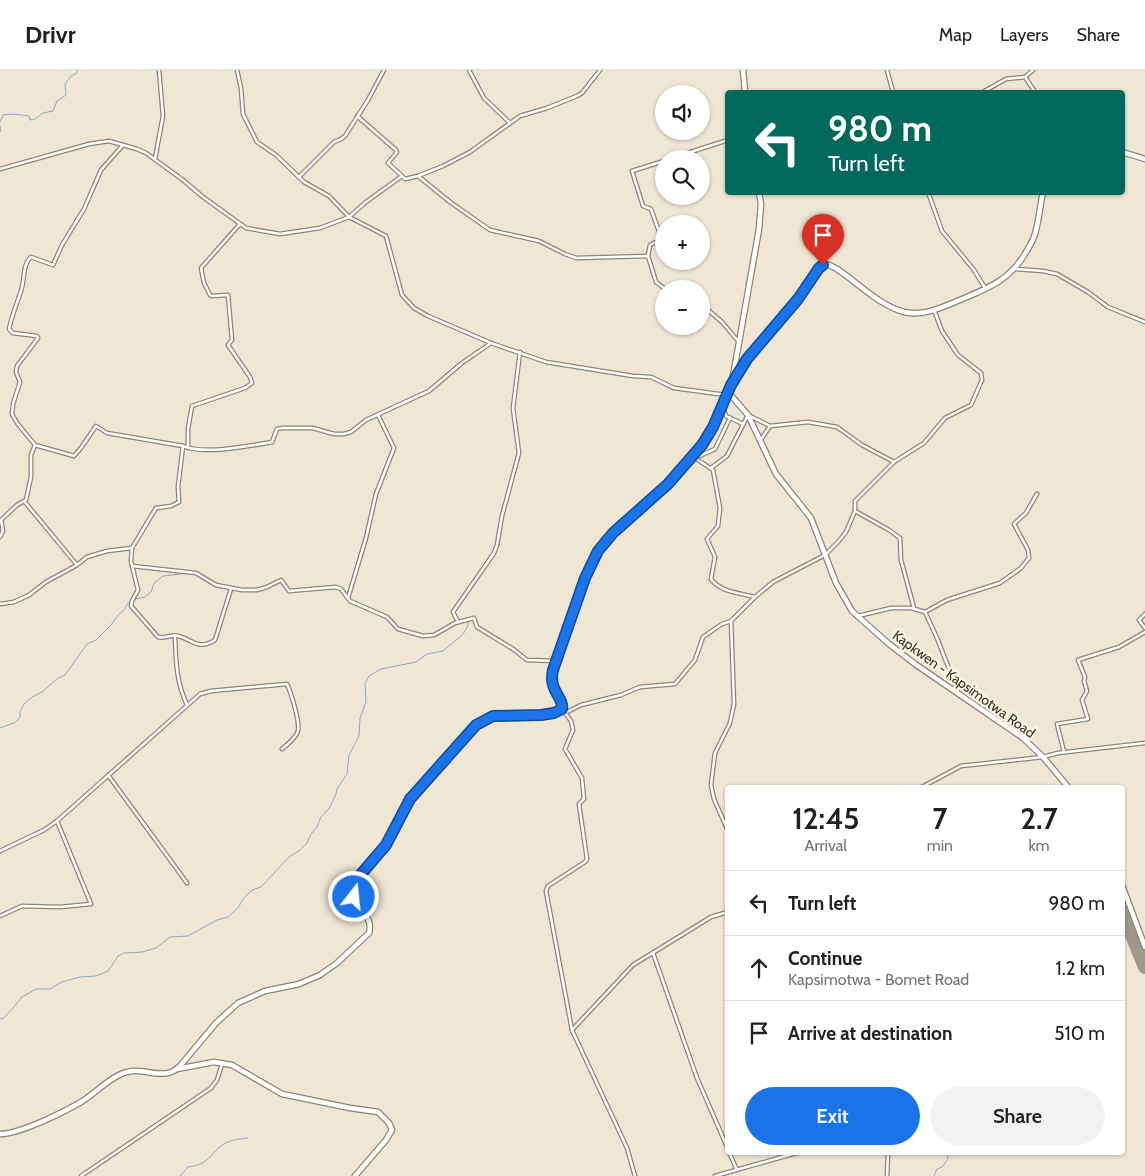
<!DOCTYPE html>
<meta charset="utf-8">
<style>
body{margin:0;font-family:Cabin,sans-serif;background:#f2f2f2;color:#202124;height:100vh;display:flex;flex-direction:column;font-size:19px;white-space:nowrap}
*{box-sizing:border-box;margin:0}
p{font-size:16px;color:#757577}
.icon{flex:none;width:28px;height:28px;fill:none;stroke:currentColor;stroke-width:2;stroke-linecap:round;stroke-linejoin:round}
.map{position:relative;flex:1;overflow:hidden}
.drawer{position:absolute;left:725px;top:715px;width:400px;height:370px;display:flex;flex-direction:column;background:#fff;border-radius:5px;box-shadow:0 1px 4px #0004}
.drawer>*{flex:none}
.hud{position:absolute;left:725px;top:20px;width:400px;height:105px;border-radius:5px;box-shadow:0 1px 4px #0004;background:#00695c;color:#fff;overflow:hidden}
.tools{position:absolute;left:655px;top:15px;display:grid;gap:10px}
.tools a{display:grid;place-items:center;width:55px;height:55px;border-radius:50%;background:#fff;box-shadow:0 1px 4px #0004;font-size:25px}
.pin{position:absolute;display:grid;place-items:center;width:42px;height:42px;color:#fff;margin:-51px -21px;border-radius:50% 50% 50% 0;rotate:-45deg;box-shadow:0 0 5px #0007}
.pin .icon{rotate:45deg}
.me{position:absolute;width:55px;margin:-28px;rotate:16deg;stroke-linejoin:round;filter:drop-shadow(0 0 4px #0008)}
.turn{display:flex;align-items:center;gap:18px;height:105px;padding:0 20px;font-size:22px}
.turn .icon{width:65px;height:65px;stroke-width:2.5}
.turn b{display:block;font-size:35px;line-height:42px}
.eta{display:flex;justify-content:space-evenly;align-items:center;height:85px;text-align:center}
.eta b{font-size:30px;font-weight:600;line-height:35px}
.button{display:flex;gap:10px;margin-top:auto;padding:10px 20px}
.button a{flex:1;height:58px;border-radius:30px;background:#1a73e8;color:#fff;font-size:20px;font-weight:600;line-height:58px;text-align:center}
.button a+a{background:#f2f2f2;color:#202124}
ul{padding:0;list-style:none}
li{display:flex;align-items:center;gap:15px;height:65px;padding:0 20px;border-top:1px solid #e0e0e0}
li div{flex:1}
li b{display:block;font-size:19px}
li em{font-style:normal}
header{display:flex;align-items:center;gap:30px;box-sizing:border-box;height:70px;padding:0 25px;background:#fff;border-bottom:1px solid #e0e0e0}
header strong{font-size:24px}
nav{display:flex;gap:28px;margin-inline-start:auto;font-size:18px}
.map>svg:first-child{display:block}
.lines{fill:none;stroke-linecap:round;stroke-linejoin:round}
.stream{stroke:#8ca6c7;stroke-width:1}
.runway{stroke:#9e988a;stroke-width:14}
.street-casing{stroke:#8d8574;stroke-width:5}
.secondary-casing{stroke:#8d8574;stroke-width:7}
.street{stroke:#fff;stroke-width:2.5}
.secondary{stroke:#fff;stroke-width:4.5}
.route-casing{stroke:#114b97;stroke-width:12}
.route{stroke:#1a73e8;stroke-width:9}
.labels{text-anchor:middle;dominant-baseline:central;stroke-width:5;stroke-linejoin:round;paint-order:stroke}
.street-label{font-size:14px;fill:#35322a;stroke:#fcf3e1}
</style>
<header>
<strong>Drivr</strong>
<nav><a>Map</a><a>Layers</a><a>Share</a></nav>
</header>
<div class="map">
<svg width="1145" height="1106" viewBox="0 0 1145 1106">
<rect width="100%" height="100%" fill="#efe6d4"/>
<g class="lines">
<g class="stream">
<polyline points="0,52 3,45 13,44 29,46 30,50 35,49 43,43 53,41 57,31 66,25 65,14 71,6 77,3 77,0"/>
<polyline points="0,56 1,61 0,62"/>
<polyline points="0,658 14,653 20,648 20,642 24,634 32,627 42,622 58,608 65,605 87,574 96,570 111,555 118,545 124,540 128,533 135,529 145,527 151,522 154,513 163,506 181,504"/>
<polyline points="0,949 4,948 13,938 22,927 36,919 50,919 62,912 80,907 96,906 108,901 118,886 124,883 142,882 156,878 170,867 188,866 217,850 228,847 238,838 243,829 252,820 261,817 289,787 300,780 307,773 311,764 317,757 321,747 330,737 336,724 337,719 347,704 349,685 359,666 360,648 366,632 365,613 369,606 381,599 416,592 427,584 443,581 463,564 468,556 468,551"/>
<path d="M180,1106L188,1097C213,1094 210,1080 228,1072C234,1069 242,1069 248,1068"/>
<polyline points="934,1106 937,1099 942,1097 948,1089 947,1082"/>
</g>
<polyline class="runway" points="1122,841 1145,897"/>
<g class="street-casing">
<g id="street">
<polyline points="237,0 241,18 243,44 257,72 276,85 304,112 329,126 349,147 386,166 402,225 414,238 428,246 491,273 546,292 633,306 651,307 674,318 726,325"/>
<polyline points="469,0 484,28 510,53"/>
<polyline points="887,0 893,22"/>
<polyline points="1025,7 1035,22"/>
<polyline points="983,22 1006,9 1025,7 1033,0"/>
<polyline points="357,46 396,80 397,82 388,93 402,106"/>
<polyline points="155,89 163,46 159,0"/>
<polyline points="669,89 728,70"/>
<polyline points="0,99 89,74 109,71 137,79 146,83 183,110 203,127 246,158 280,164 320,158 349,147 366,132 402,106 405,109 418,106 443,96 470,82 520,46 547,38 577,26 582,23 600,0"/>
<polyline points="418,106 450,132 490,160 539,171 565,184 576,188 648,186 656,212 665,219"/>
<polyline points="299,107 334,72 341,69 345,66 368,30 384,0"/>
<polyline points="928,122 942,161 974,200 985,218"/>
<polyline points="648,186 650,175 660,170 661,167 651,139 643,136 632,101 664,91"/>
<polyline points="1015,199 1043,201 1057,204 1088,222 1108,237 1145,252"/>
<polyline points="701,234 722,252 738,271"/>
<polyline points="723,338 726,346 743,354"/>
<polyline points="760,371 770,356"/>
<path d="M35,375L17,353L12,344L13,334L20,312L16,302L17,296L38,268L37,266L13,263L9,259C12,245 17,233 21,221C25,210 22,195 31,187L53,195L62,175L84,139L101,100L123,75"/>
<polyline points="188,378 188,359 192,336 245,318 252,313 250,307 228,275 232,270 228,225 212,226 210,225 204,213 201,198 240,154"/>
<path d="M695,388L713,400L720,438L718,456L707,469L715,487L711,509C720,522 740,523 755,527L773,512L825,485L838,472L846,462L855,441L889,460L900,468L901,490L914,538"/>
<polyline points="695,388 715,379 730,348"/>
<polyline points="711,398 727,386 748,345 770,356 808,352 837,357 862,375 894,392"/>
<polyline points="24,431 77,495"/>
<polyline points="855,441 855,431 894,392 924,373 945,348 971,335 982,310 981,303 958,285 942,261 934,240"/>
<polyline points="0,467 3,461 1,450 17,435 26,430 31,407 31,385 35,375 74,386 81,378 96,356 107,363 183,376"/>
<polyline points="132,496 196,503 216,515 242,520 257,520 267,517 281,510 289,521 336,517 341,519 350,531 387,547 398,559 423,566 434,565 455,553 474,548 477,557 513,579 527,590 555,591"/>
<path d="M231,519L215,570C198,581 192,569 178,566C171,564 165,569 158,567L131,536L132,531L138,520L131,491L132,478L156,438L171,436L179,432L178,417L183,376C204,385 249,376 272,372L277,359L282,358H313L334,364H344L351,362L366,350L429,321L462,293L491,273"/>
<polyline points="348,528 366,468 376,424 394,378 378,345"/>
<polyline points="0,534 14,532 29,525 46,512 77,495 87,487 107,481 132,478"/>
<polyline points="925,542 937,568 958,622"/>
<polyline points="1145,544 1139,550 1145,558"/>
<polyline points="858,546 891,538 911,538 925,542 947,530 1000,513 1021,498 1029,488 1028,480 1014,454 1026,443 1037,424"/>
<polyline points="458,552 453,542 494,483 497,475 502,446 519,383 513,338 520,282"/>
<path d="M175,566C176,592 176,611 187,635"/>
<polyline points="562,639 571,651 573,660 565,679 582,708 584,729 579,734 587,789 585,792 548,816 546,821 572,960"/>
<polyline points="565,643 581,635 621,625 640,617 675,614 695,590 703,567 722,554 731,551"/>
<polyline points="1064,682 1057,654 1088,649 1082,630 1087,621 1084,611 1085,607 1078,590 1119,577 1145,562"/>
<polyline points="108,705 187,813"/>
<polyline points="920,718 961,696 1043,687 1058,683 1145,673"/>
<polyline points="728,761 714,729 711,715 715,683 730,653 734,634 731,551 755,527"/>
<path d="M0,781L44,760L57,751L200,624L211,621L287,614C291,623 300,651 298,661C296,668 288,674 282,679"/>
<polyline points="0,846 22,836 60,837 91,834 57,751"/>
<polyline points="653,883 697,1008 728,1079"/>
<polyline points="729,1082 737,1100"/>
<polyline points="81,1106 211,1018 217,1010 222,994"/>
<polyline points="635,1106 627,1078 572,960 633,895 711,847 728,842"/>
<polyline points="715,1106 800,1082"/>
<polyline points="887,1106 888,1082"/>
</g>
</g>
<g class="secondary-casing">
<g id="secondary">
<polyline points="743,0 745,22"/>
<polyline points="1122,82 1145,89"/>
<path d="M733,311L747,289L798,229L819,198C825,192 830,195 837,199C857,212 880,236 904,242C922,246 938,239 955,232C985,219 1007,213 1025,184C1029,177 1033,171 1035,164C1039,150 1040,136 1043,122"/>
<polyline points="728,322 748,345 776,404 811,448 836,513 852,541 889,574 915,594 1023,668 1043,687 1069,718"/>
<polyline points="1122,815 1145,877"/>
<polyline points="177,999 214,992 232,995 282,1024 350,1038 378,1042 389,1053 392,1060 386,1070 355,1106"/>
<path d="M0,1064C20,1064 64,1042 81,1032C94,1024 105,1012 119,1005C142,993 163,1014 180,996L216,953L238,933L265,921L299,914L320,905L337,893L369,863C375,844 349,835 354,815C358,800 376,789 385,777C395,763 398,746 407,732C425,706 450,684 470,660C494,638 515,649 544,645C551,644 557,643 562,639L563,635L553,617L552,606C555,588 563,571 568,554C580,522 589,489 613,463C668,412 716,380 734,301L759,159L761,134L759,122"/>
</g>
</g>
<use href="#street" class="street"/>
<use href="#secondary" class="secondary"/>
</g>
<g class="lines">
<g class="route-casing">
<path id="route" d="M354,827L353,818L356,810L386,775L410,729L476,655L493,646L541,645L554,643L562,639C564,627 548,621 553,600L585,508L598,481L613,463L668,414L702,375L713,357L731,315L747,289L798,229L819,198L823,195"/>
</g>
<use href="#route" class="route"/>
</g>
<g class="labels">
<g class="street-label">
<text transform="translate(964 614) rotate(36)">Kapkwen - Kapsimotwa Road</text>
</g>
</g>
</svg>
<div class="tools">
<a><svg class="icon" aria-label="sound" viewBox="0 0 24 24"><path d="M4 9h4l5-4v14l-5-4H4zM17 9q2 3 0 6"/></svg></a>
<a><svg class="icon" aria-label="search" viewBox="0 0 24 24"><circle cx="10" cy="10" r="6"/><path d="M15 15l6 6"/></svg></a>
<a>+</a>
<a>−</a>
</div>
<div class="pin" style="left:823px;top:195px;background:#d93025"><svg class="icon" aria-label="arrive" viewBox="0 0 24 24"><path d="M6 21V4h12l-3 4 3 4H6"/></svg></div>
<svg class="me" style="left:354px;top:827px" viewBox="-20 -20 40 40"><circle r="17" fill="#1a73e8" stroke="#fff" stroke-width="3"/><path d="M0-11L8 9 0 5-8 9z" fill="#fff"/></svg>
<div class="hud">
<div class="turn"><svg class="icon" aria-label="left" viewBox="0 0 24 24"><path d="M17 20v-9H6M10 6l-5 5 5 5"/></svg><div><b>980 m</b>Turn left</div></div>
</div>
<section class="drawer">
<div class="eta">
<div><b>12:45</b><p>Arrival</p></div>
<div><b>7</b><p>min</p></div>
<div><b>2.7</b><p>km</p></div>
</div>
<ul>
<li><svg class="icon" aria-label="left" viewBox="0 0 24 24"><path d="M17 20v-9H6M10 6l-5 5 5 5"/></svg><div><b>Turn left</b></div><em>980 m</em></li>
<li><svg class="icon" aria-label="ahead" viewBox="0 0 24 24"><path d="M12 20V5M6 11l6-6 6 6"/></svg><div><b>Continue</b><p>Kapsimotwa - Bomet Road</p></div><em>1.2 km</em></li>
<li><svg class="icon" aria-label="arrive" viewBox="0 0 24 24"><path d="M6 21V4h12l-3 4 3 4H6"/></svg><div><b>Arrive at destination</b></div><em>510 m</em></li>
</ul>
<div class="button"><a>Exit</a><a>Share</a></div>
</section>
</div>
